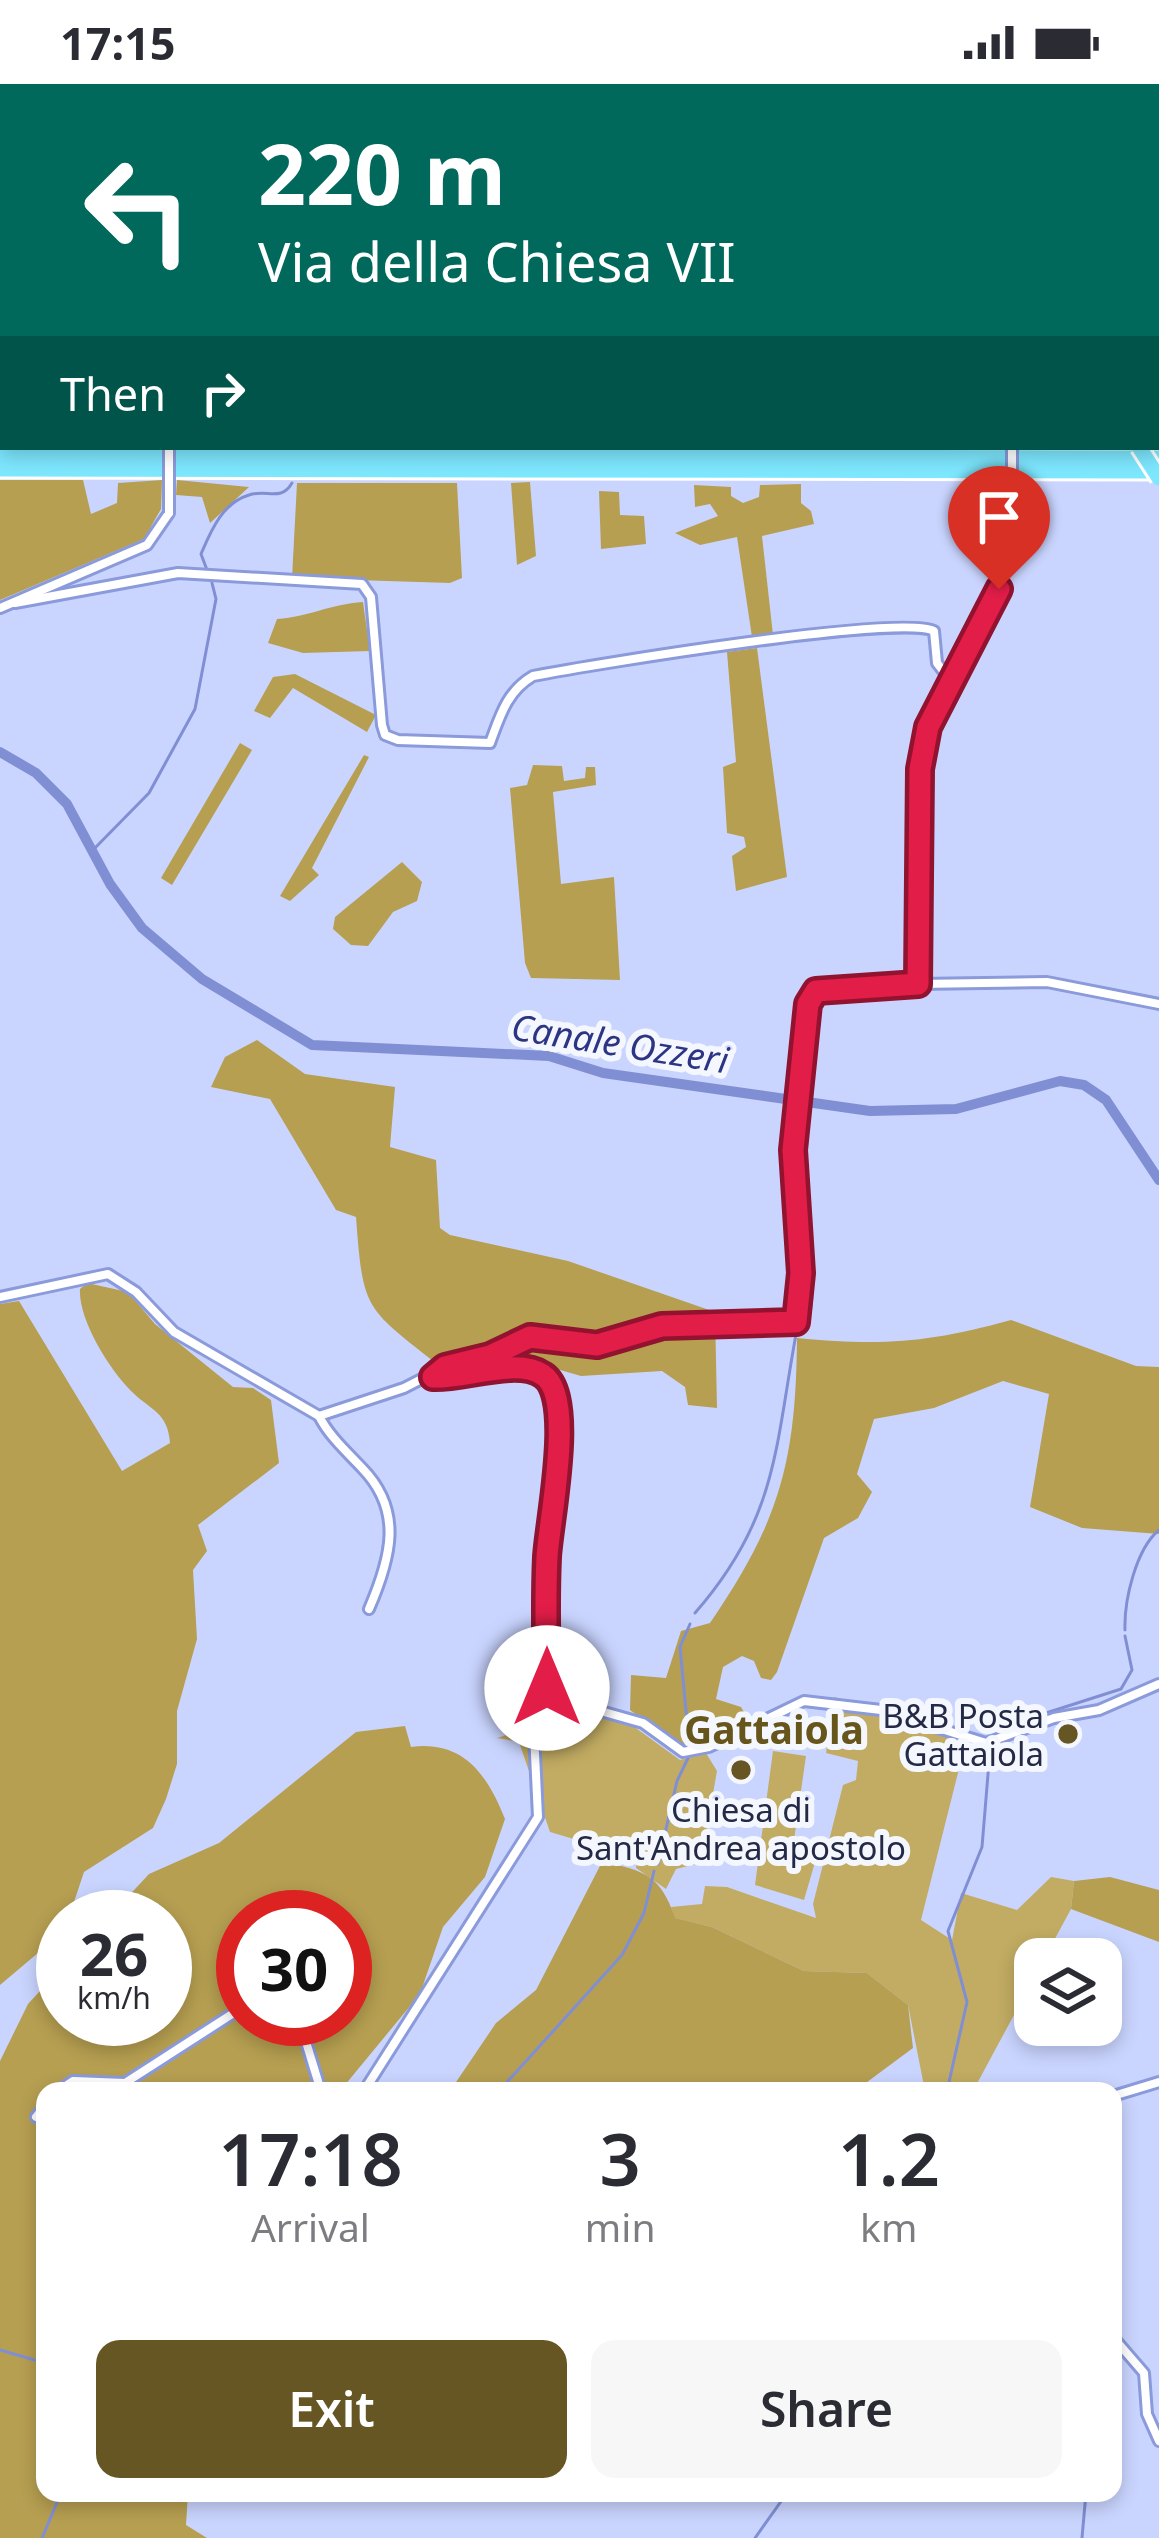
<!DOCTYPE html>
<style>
body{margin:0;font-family:"Noto Sans",sans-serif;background:#f7f7f7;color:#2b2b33;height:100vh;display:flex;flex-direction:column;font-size:45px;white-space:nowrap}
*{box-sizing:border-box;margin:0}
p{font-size:39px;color:#7c7c81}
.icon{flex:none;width:66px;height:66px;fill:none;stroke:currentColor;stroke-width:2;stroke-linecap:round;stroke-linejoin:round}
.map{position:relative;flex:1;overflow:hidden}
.side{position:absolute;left:36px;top:1998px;width:1086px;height:420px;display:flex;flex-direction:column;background:#fff;border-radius:24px;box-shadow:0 6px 18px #0003}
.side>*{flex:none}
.guide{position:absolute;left:0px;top:0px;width:1161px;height:366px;box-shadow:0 6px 18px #0003;background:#00695c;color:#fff;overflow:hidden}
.fabs{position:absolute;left:1014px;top:1854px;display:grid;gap:24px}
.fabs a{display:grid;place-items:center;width:108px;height:108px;border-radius:24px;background:#fff;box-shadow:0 6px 18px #0003;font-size:60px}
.speed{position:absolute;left:36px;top:1806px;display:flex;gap:24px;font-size:60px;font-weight:700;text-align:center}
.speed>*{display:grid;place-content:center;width:156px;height:156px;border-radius:50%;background:#fff;box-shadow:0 6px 18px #0003;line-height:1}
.speed small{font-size:30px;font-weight:400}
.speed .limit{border:18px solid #d22;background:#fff;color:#111}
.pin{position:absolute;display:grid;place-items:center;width:102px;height:102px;color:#fff;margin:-123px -51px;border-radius:50% 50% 50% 0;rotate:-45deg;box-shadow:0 0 12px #0007}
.pin .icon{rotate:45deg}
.me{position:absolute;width:132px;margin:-66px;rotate:0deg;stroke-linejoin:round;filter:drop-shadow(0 0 9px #0008)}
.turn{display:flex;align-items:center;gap:42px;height:252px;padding:0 60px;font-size:54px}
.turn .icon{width:156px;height:156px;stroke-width:2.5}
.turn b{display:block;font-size:84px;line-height:102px}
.then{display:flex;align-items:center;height:114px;padding:0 60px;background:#0003;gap:24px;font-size:45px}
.eta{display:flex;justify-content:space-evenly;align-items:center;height:204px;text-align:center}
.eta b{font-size:72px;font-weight:600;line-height:84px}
.primary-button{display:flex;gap:24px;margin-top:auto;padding:24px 60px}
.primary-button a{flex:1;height:138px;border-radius:24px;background:#655623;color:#fff;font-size:48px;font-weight:600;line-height:138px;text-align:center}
.primary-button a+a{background:#f7f7f7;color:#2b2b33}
.status{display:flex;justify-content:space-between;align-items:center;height:84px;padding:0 60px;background:#fff;direction:ltr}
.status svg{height:33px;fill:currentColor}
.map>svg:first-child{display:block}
.green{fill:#c2ac63}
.forest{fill:#b69f51;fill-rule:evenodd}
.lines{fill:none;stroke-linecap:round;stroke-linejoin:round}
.stream{stroke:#808fd3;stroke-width:3}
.canal{stroke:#808fd3;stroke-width:10}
.street-casing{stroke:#8a9adb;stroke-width:14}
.primary-casing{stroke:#fff;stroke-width:20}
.highway-casing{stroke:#fff;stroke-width:21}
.street{stroke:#fff;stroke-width:8}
.primary{stroke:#b1f1fe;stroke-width:14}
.highway{stroke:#7de7fe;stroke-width:15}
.street-bridge-casing{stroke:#8a9adb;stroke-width:14;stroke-linecap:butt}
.highway-bridge-casing{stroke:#fff;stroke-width:21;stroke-linecap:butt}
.street-bridge{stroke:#fff;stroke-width:8}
.highway-bridge{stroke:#7de7fe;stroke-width:15}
.route-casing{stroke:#92132f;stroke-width:30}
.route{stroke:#e11d48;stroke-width:21}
.poi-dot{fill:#655623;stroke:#f5f7ff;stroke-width:4.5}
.labels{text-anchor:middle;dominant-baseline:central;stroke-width:12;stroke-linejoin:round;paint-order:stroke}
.poi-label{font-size:33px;fill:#242a45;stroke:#f5f7ff;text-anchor:end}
.water-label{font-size:36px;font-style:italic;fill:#2c3484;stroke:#f5f7ff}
.quarter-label{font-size:39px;font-weight:bold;fill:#67561b;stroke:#f5f7ff}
</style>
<div class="status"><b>17:15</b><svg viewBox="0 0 49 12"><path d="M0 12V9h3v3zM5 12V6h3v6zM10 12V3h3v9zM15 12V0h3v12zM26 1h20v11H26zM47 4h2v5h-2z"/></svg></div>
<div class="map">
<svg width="1159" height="2454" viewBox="0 0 1159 2454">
<rect width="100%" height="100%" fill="#cad5ff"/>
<g class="green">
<polygon points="834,1613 975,1654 995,1653 993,1671 963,1669 921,1836 952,1856 961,1809 1017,1826 1051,1793 1074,1797 1071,1825 1044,1875 1035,1875 1035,1892 973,2007 925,2007 908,1921 867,1889 804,1887 712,1843 674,1834 671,1823 702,1820 705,1802 727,1803 816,1834 813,1820 843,1701 856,1696 858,1677 826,1669"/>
<polygon points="547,1620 633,1642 680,1676 706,1669 717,1687 705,1755 708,1777 676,1785 666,1805 636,1784 637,1774 550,1748 519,1658 497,1654 512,1649"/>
<polygon points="773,1667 806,1672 794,1756 820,1761 804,1816 755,1801"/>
</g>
<g class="forest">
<polygon points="0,396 83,396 91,430 117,419 118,399 162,396 161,425 144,455 0,516"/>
<polygon points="177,396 249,403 210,439 202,413 176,411"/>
<polygon points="530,398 536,472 517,481 511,399"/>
<polygon points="297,399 457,399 462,494 450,499 292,494"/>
<polygon points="801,400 801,419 811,427 814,440 762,452 773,551 752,553 737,453 700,461 675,449 718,432 710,420 695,423 694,401 731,403 731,412 743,419 759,413 760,401"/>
<polygon points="599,407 619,408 620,431 644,432 646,460 601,465"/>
<path d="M363,518L370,567L303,569L268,559L277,535C309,533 330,520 363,518Z"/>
<polygon points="757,564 787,793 736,807 732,772 746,763 744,753 727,749 723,683 736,678 727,568"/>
<polygon points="295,590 376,631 367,648 293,604 270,634 254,627 273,593"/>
<polygon points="240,659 252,666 172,801 161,794"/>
<polygon points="364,671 369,673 312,784 319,791 290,817 280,812"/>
<polygon points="533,681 562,682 564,697 585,694 586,683 595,683 596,701 553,708 561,800 614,793 620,896 531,894 525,879 510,704 527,701"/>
<polygon points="402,778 422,798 417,817 393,828 368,862 351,861 333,845 335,833"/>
<path d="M257,956L305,990L395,1003L390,1063L436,1076L440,1144L450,1151L568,1177L715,1228L717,1324L688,1321L685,1303L662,1287L581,1292L494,1267L437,1280C365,1223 363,1227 356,1133L336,1126L270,1015L211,1003L225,973Z"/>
<path d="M87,1199L128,1208L155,1240L233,1303L253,1304L271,1316L279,1379L198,1441L207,1467L193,1486L197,1555L177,1627V1680L166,1715L153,1744L84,1788L69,1833H63L51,1858L0,1901V1220L19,1217L122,1387L170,1359C168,1328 150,1326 131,1307C109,1285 78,1235 80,1205Z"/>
<path d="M1011,1236L1136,1282L1159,1283V1450L1082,1444L1030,1423L1049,1310L1003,1297L934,1324L874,1335L857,1390L872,1408L858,1434L824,1454L777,1588L771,1596L761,1594L754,1577L742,1572L723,1583L716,1615L741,1623L748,1635L683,1665L630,1626L631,1591L666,1594L681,1547L710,1539C780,1437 796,1377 797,1254C882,1262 928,1259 1011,1236Z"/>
<path d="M405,1642L411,1663C464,1656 488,1692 505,1735L485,1793L443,1843L420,1910L340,2007H45V2409H188L186,2441L207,2454H0V1977L28,1920L63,1882V1935H165V1833H109L149,1790L219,1759L356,1648ZM243,1833H345V1935H243Z"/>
<path d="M602,1778C645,1786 661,1792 675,1834L712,1843L804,1887L867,1889L908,1921L913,1964L855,2007H450L496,1939L536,1906Z"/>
<polygon points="1110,1793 1159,1806 1159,1858 1071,1825 1074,1797"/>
</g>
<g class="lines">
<g class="stream">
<path d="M207,486L201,470C211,447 222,419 249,411C267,405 281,418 292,399"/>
<polyline points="92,767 149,709 195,625 216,515 212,499"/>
<path d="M807,1020C798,1092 821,1166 809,1237"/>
<path d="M695,1529C779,1433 775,1361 797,1245"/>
<path d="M1125,1546C1124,1516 1136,1465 1159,1446"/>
<polyline points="998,1651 1015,1639 1121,1605 1132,1586 1125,1552"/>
<polyline points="689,1659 680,1563 690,1540"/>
<polyline points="658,1780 677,1697 690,1670"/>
<polyline points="499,2007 622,1871 644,1829 654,1787"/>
<polyline points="947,2007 967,1918 948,1847 982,1763 990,1666"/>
<polyline points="0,2266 45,2279"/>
<polyline points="42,2454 61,2409"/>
<polyline points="755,2454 787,2409"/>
<polyline points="1082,2454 1086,2409"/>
</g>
<polyline class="canal" points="0,668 36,689 67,720 110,800 142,844 202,895 312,961 549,972 603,989 870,1027 956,1025 1060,997 1084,1001 1106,1016 1159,1096"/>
<g class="street-casing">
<g id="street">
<polyline points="1064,3 1066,0"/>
<path d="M15,519L178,489L362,500L371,513L382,641L385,651L398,656L490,659C500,632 507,607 533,592C590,581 899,530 934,547L937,579L951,597"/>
<polyline points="0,524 147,461 169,429"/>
<polyline points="918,900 1047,898 1159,920"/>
<path d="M0,1213L108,1190L136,1208L174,1248L319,1332L404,1304L445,1283L490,1272L529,1253L597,1261L662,1242L797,1238L801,1188L793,1066L807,920L816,907L918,900C919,836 908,696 928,642C958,560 1010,515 1012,421"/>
<path d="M434,1293C465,1296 518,1273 544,1292C584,1320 524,1554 551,1613L643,1639L683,1668L709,1663L804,1617L881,1626L986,1659L1054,1634L1099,1626L1159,1600"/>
<path d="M319,1332C329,1352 347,1368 362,1384C404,1427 391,1474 369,1525"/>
<polyline points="299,1935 321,2007"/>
<polyline points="58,2007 73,1997 125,1999 243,1923"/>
<polyline points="364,2007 538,1733 533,1628 547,1609"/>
<polyline points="1113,2012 1159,1998"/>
<polyline points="36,2033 45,2022"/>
<polyline points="1113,2253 1144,2289 1147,2330 1159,2357"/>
</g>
</g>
<g class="primary-casing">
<polyline id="primary" points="1158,215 1159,216"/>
</g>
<g class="highway-casing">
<g id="highway">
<polyline points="784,0 808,3"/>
<polyline points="888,0 900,3"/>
<polyline points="947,0 954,3"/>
<polyline points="985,0 991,3"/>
<polyline points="97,3 99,0"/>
<polyline points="116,3 118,0"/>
<polyline points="0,43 3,44"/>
<polyline points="0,55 3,56"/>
<polyline points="1158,103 1159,103"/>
<polyline points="1158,130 1159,131"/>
<polyline points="1158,146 1159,146"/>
<polyline points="1158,254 1159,255"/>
<polyline points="0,371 1159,374"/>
<polyline points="0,385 1159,387"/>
</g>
</g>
<use href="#street" class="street"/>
<use href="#primary" class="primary"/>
<use href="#highway" class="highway"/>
<g class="street-bridge-casing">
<g id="street-bridge">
<polyline points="1012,421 1012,363"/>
<polyline points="169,429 169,363"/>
</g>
</g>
<g class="highway-bridge-casing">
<polyline id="highway-bridge" points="1139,363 1159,394"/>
</g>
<use href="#street-bridge" class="street-bridge"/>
<use href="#highway-bridge" class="highway-bridge"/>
</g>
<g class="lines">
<g class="route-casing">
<path id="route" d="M547,1604C546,1561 545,1516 547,1473C549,1437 576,1312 543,1291C517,1273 463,1295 433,1293L445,1283L490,1272L530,1253L597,1261L662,1242L796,1238L801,1189L793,1066L808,920L816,907L918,900L920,685L928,643L999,505"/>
</g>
<use href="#route" class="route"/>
</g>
<g class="poi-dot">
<circle cx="1068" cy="1650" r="12"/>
<circle cx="741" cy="1686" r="12"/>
</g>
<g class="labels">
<g class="poi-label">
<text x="1044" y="1631">B&amp;B Posta<tspan x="1044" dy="38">Gattaiola</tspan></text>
<text x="741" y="1725" text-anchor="middle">Chiesa di<tspan x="741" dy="38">Sant'Andrea apostolo</tspan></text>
</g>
<g class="water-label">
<text transform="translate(620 959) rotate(9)">Canale Ozzeri</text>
</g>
<g class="quarter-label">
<text x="774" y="1644">Gattaiola</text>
</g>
</g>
</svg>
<div class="fabs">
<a><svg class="icon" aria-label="layers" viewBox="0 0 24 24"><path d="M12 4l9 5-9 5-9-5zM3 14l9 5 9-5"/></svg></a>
</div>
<div class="speed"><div>26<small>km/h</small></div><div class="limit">30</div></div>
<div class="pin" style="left:999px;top:505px;background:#d93025"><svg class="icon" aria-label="arrive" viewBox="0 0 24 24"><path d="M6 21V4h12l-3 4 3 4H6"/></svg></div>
<svg class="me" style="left:547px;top:1604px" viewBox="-20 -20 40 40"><circle r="19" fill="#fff"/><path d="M0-13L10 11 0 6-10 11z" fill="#e11d48"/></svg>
<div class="guide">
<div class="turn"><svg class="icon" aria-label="left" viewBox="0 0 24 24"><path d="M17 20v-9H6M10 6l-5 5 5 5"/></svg><div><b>220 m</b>Via della Chiesa VII</div></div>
<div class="then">Then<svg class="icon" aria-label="right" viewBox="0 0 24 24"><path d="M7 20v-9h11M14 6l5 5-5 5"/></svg></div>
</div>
<section class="side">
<div class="eta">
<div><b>17:18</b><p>Arrival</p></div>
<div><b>3</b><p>min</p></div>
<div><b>1.2</b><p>km</p></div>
</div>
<div class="primary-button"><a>Exit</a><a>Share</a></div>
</section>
</div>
